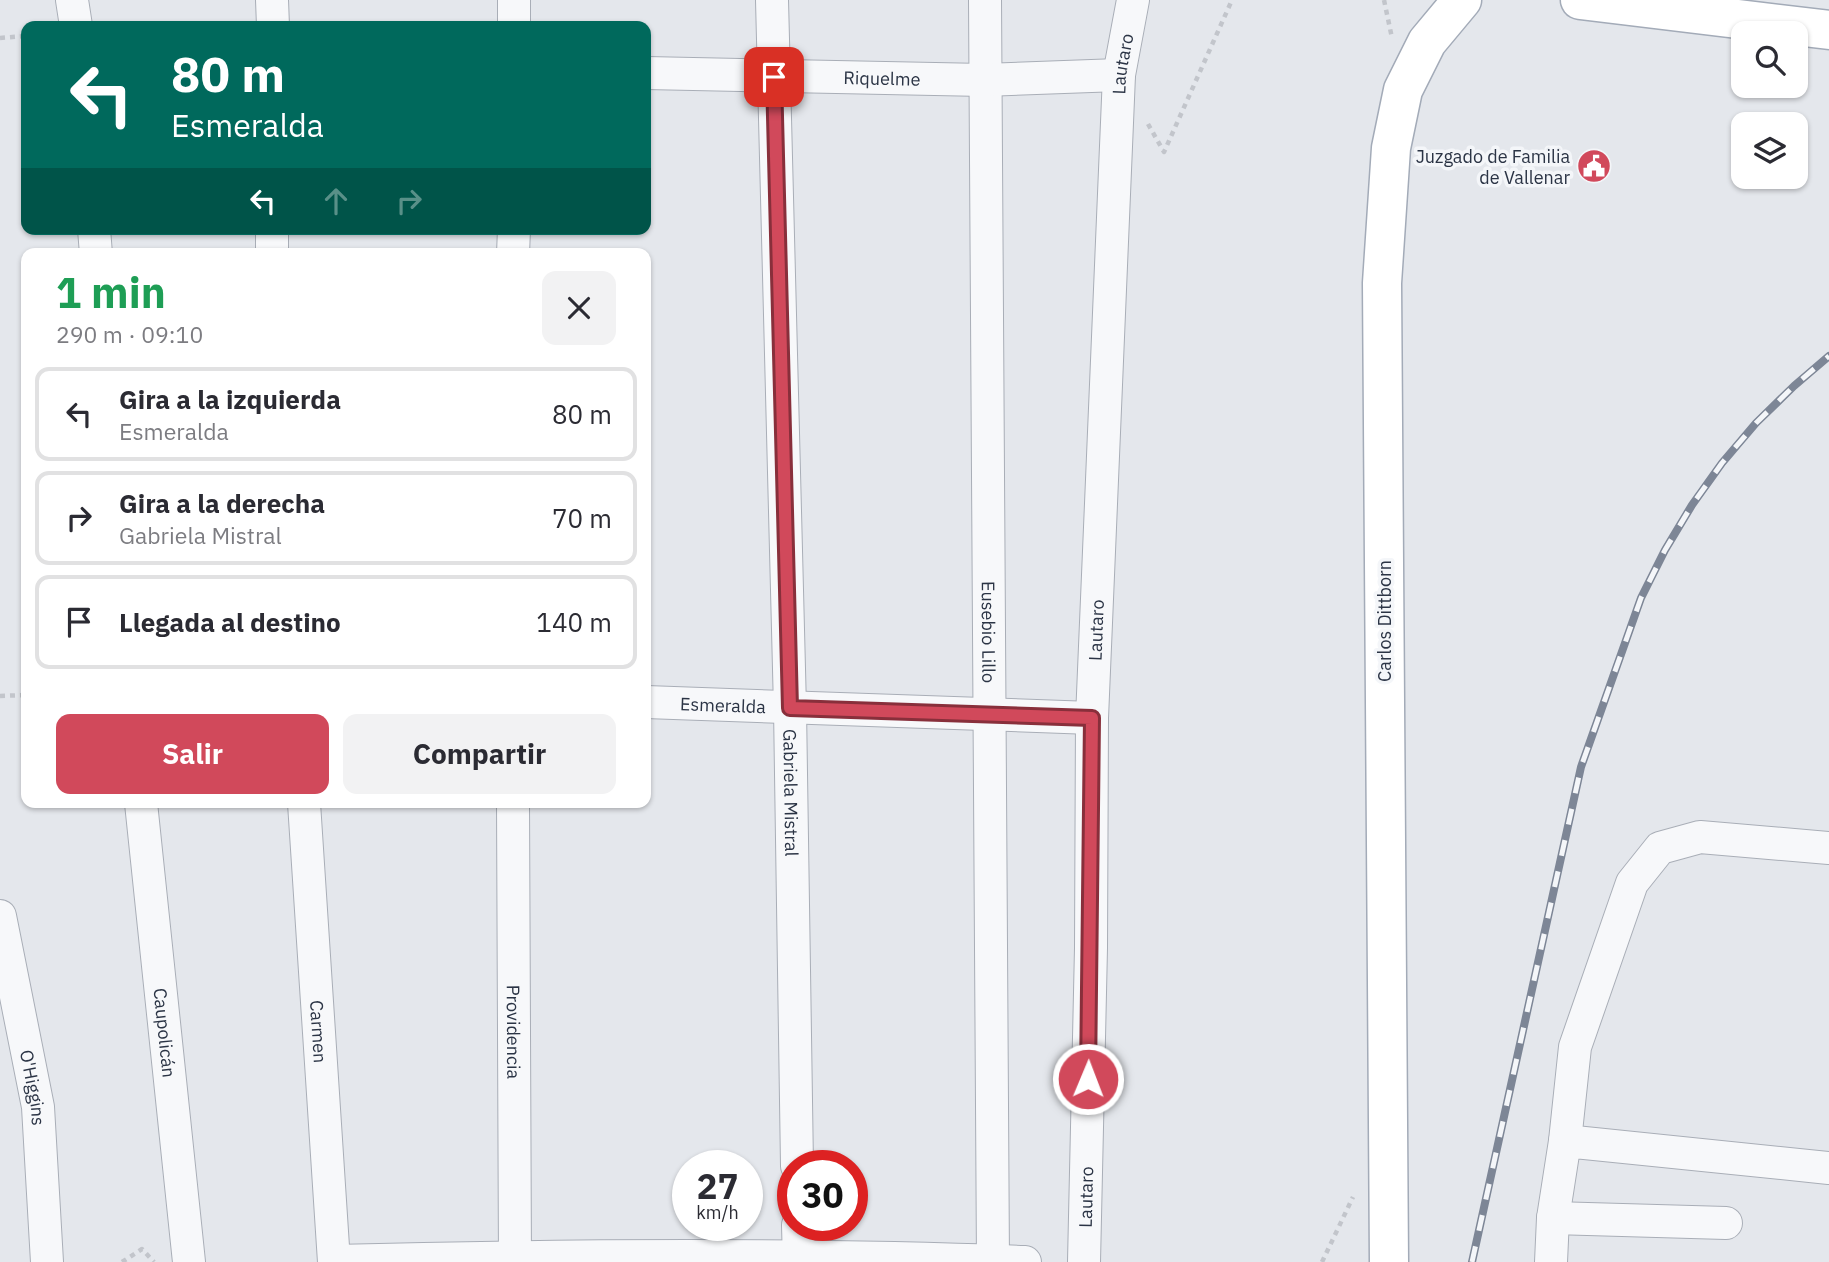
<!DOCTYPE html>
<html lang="es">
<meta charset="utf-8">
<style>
body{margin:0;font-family:"IBM Plex Sans",sans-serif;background:#f2f2f3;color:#2b2b33;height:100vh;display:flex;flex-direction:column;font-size:26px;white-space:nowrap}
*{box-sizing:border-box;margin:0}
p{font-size:23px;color:#7c7c81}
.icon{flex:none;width:38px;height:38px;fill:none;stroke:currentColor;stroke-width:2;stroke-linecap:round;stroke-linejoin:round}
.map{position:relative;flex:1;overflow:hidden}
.details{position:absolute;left:21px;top:248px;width:630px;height:560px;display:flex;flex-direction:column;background:#fff;border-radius:14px;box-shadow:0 2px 5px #0004}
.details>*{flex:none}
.hud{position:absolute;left:21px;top:21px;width:630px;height:214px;border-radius:14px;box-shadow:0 2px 5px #0004;background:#00695c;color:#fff;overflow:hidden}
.buttons{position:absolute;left:1731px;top:21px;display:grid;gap:14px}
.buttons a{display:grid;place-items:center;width:77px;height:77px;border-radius:14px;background:#fff;box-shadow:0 2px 5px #0004;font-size:35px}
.speed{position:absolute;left:672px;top:1150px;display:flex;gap:14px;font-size:35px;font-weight:700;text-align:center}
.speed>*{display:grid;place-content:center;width:91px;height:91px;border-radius:50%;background:#fff;box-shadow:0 2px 5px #0004;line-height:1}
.speed small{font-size:18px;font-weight:400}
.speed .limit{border:10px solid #d22;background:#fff;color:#111}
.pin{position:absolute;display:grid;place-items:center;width:60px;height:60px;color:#fff;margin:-30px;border-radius:14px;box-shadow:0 4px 10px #0006}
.me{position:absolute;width:77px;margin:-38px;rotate:1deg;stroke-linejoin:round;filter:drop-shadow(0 0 5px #0008)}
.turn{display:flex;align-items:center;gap:24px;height:147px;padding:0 35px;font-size:32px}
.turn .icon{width:91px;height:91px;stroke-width:2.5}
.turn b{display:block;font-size:49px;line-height:60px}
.lanes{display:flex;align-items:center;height:66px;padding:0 35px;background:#0003;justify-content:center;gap:35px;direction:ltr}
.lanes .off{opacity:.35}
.round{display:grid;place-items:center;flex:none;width:74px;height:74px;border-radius:14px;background:#f2f2f3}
.overview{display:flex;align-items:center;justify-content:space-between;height:119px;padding:0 35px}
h1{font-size:42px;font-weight:800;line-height:52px;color:#1e9e55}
.action{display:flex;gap:14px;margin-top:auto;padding:14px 35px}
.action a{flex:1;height:80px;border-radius:14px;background:#d1495b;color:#fff;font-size:28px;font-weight:800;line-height:80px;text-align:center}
.action a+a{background:#f2f2f3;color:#2b2b33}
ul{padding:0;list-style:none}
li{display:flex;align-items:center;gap:21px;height:94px;margin:0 14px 10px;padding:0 21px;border:4px solid #e1e1e2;border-radius:14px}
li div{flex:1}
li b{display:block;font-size:26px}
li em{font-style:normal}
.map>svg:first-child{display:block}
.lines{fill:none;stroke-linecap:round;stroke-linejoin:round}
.minor-casing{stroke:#a9aeb7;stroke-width:34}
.major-casing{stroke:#a3abb8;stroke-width:41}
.path{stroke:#c2c5cb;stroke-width:4.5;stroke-dasharray:5 5;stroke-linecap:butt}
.minor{stroke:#f7f8fa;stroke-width:32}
.major{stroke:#fff;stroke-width:38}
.rail-casing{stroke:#7d8696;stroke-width:8}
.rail{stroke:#f4f6f9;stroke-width:5;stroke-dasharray:16;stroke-linecap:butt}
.route-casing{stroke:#882f3b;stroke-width:18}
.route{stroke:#d1495b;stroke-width:12}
.labels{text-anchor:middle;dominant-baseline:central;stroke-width:7;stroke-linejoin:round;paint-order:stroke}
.street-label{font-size:18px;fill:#2b3445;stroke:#f4f6f9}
.poi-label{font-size:18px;fill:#2b3445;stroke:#f4f6f9;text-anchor:end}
</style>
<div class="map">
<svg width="1829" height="1262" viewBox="0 0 1829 1262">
<rect width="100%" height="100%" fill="#e4e7ec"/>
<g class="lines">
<g class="minor-casing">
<g id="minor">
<polyline points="72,0 76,26"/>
<polyline points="272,0 273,26"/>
<path id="s1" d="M772,0L790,708L797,1166"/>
<path id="s2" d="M985,0L993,1262"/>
<polyline points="514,26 514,0"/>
<path id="s3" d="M646,73L984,80L1119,75"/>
<polyline points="94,229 96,254"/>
<polyline points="272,254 272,229"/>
<polyline points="513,254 514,229"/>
<path id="s4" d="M646,702L1092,718"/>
<path id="s5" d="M141,803L189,1262"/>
<path id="s6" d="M304,803L334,1262"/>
<path id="s7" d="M513,803L515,1262"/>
<path id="s8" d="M0,916L38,1107L47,1262"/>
<polyline points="1565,1141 1575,1047 1632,883 1660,848 1700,837 1829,848"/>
<polyline points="1553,1218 1726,1223"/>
<polyline points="798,1225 799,1262"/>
<path d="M334,1261C564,1255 795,1253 1025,1262"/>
<path id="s9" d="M1084,1262L1091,948L1092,718L1119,75L1133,0"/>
<polyline points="1551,1262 1553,1218 1565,1141 1829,1168"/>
</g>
</g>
<g class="major-casing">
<g id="major">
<polyline points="1580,0 1829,30"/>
<polyline points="1389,1262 1382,283 1391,148 1403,90 1427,42 1462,0"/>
</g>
</g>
<g class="path">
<polyline points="1384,0 1392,38"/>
<polyline points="0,38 26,36"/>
<polyline points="1148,124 1164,152 1232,0"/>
<polyline points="0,696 26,695"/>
<polyline points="122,1262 142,1249 154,1262"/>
<polyline points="1322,1262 1353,1197"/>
</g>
<use href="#minor" class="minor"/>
<use href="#major" class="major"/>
<g class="rail-casing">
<polyline id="rail" points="1472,1262 1581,767 1641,598 1665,550 1692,505 1722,463 1756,423 1794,386 1829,356"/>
</g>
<use href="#rail" class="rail"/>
</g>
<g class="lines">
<g class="route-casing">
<polyline id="route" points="774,77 790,708 1092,718 1088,1079"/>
</g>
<use href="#route" class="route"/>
</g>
<defs>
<g id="civic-disc" transform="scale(1.75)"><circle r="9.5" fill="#d1495b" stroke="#f4f6f9"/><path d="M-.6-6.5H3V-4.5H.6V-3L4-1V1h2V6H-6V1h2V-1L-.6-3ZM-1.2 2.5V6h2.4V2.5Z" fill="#fff"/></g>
</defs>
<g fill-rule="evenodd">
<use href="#civic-disc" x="1594" y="166"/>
</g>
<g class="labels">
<g class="street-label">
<text stroke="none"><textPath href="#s9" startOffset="1199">Lautaro</textPath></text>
<text stroke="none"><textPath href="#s3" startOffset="236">Riquelme</textPath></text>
<text transform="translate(1384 621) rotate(-90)">Carlos Dittborn</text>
<text stroke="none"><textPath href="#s9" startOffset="632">Lautaro</textPath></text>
<text stroke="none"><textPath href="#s2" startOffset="632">Eusebio Lillo</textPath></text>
<text stroke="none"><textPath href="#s4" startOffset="77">Esmeralda</textPath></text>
<text stroke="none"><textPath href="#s1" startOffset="793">Gabriela Mistral</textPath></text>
<text stroke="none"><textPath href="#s5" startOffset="231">Caupolicán</textPath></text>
<text stroke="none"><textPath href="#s6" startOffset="229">Carmen</textPath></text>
<text stroke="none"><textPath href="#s7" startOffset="229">Providencia</textPath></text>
<text stroke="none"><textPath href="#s8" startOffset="175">O'Higgins</textPath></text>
<text stroke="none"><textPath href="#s9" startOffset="65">Lautaro</textPath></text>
</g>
<g class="poi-label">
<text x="1570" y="156">Juzgado de Familia<tspan x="1570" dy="21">de Vallenar</tspan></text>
</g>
</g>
</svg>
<div class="buttons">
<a><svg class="icon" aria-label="search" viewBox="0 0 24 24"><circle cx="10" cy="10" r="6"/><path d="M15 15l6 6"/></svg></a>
<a><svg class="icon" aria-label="layers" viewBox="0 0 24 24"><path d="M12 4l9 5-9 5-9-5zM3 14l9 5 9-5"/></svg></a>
</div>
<div class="speed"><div>27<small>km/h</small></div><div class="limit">30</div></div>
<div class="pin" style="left:774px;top:77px;background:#d93025"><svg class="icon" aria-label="arrive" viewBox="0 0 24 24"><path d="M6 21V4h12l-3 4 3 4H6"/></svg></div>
<svg class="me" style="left:1088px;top:1079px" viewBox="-20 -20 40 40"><circle r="17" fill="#d1495b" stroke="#fff" stroke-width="3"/><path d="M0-11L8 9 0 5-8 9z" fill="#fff"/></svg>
<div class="hud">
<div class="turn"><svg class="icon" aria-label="left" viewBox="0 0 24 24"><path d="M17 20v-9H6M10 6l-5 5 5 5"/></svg><div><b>80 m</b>Esmeralda</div></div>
<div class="lanes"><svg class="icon" aria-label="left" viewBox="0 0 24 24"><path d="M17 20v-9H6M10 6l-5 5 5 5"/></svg><svg class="icon off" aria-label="ahead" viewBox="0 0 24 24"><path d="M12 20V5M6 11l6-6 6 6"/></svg><svg class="icon off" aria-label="right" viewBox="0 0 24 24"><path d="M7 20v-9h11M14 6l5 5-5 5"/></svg></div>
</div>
<section class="details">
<div class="overview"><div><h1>1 min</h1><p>290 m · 09:10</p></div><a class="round"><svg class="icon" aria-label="close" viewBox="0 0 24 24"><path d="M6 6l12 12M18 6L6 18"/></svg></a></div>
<ul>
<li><svg class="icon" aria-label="left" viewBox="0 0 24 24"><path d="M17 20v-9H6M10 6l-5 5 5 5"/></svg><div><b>Gira a la izquierda</b><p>Esmeralda</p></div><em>80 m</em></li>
<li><svg class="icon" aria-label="right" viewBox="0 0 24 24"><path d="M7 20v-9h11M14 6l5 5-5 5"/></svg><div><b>Gira a la derecha</b><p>Gabriela Mistral</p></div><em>70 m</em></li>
<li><svg class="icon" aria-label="arrive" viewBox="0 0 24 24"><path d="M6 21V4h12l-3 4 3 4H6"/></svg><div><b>Llegada al destino</b></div><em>140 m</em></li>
</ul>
<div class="action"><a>Salir</a><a>Compartir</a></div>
</section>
</div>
